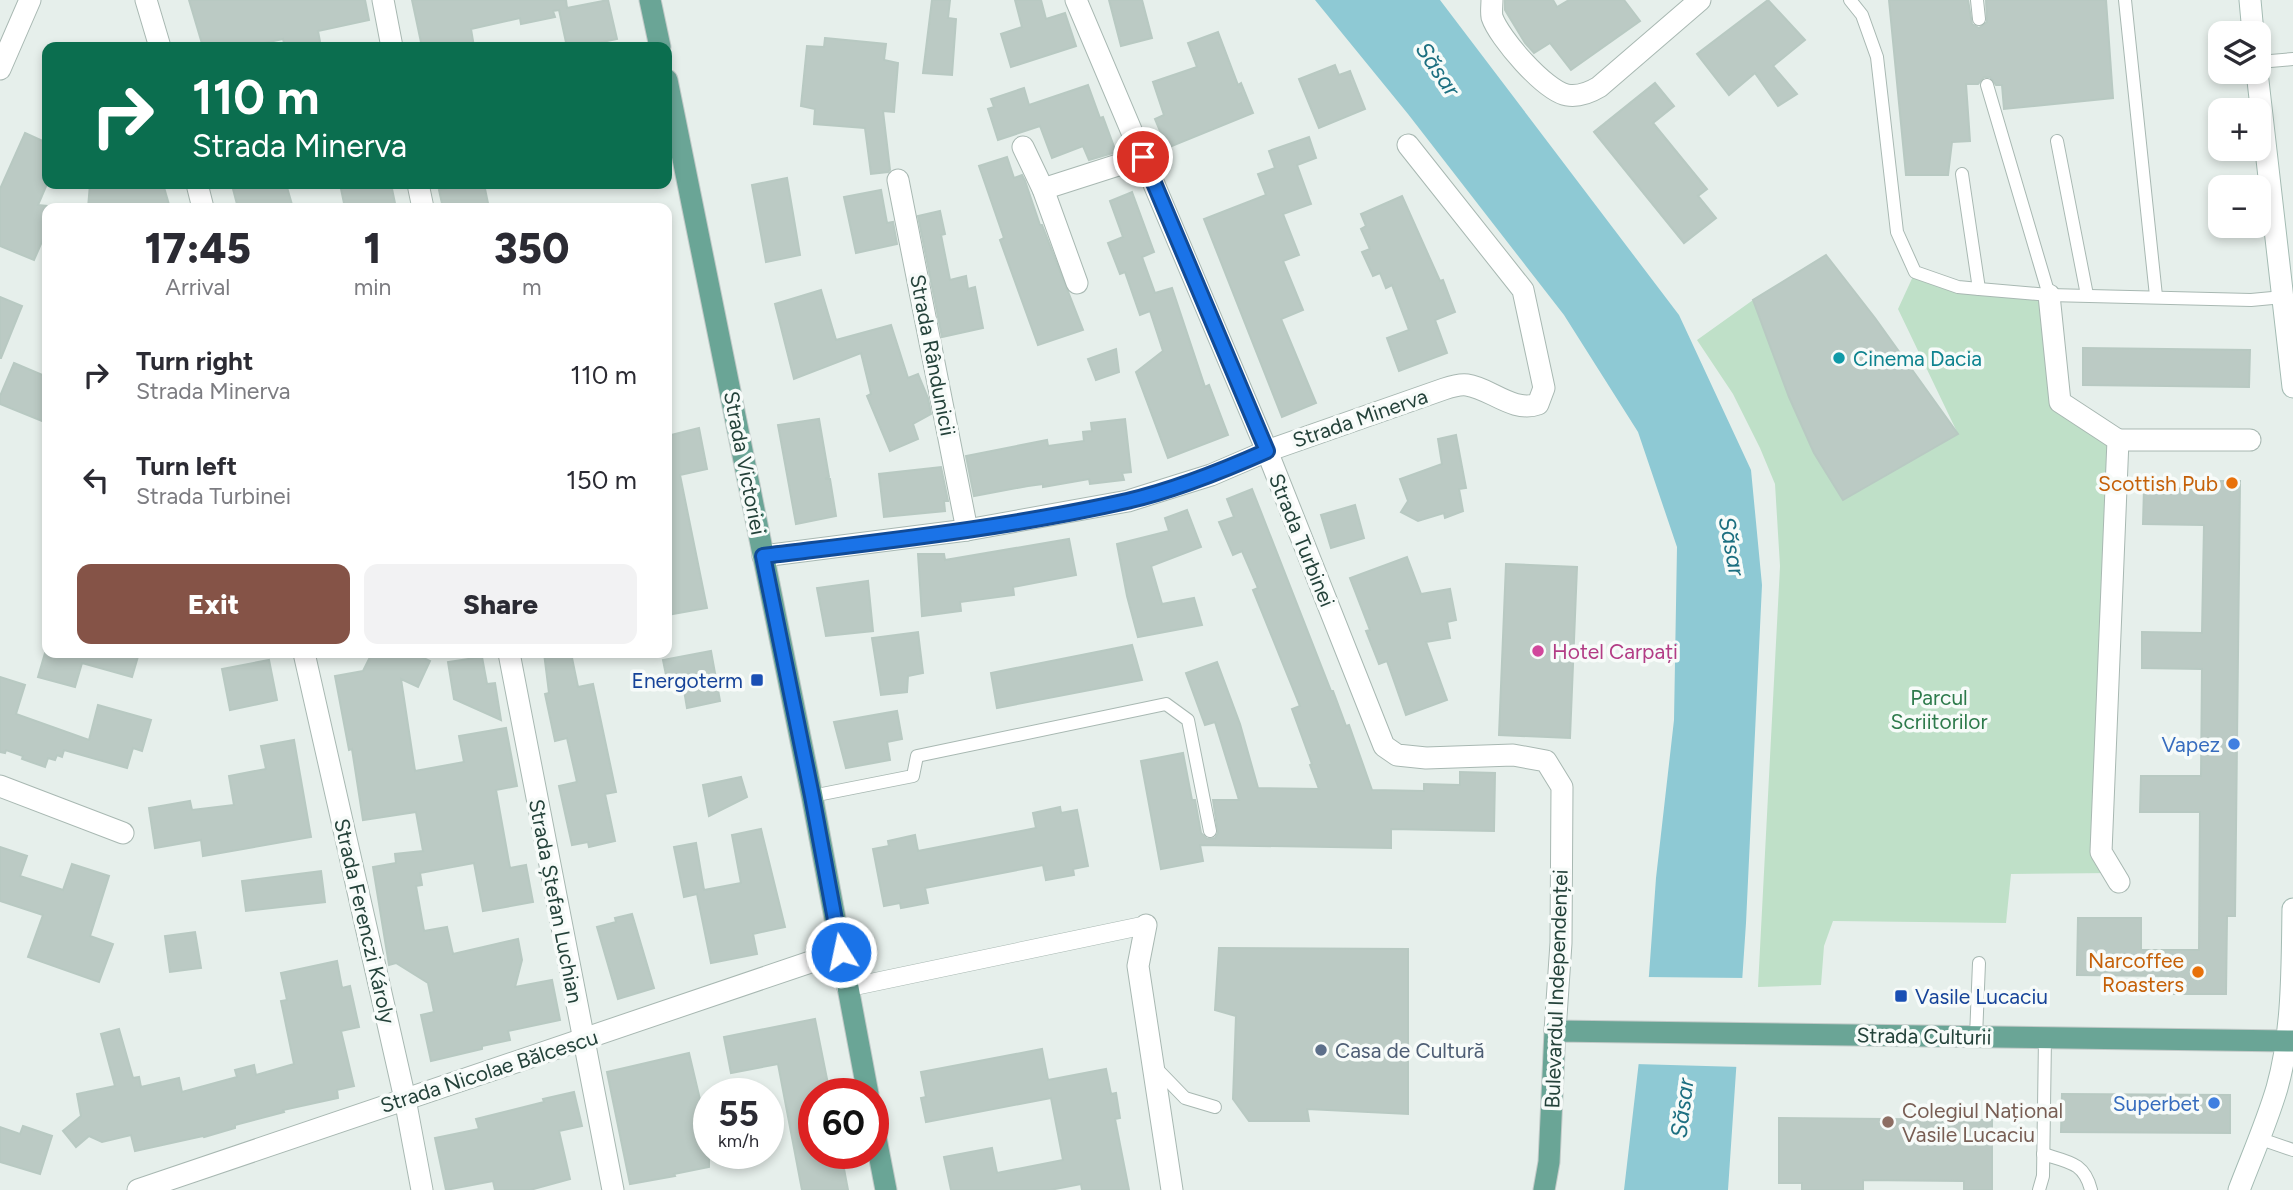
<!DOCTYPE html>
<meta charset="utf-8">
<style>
body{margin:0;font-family:Figtree,sans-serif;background:#f2f2f3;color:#2b2b33;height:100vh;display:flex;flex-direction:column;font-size:26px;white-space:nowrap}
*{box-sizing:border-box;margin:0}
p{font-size:23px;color:#7c7c81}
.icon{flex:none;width:38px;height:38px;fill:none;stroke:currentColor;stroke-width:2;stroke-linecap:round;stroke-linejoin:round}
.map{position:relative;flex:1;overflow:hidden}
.side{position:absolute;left:42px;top:203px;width:630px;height:455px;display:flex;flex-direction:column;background:#fff;border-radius:14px;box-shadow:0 4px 10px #0003}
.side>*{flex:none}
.banner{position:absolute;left:42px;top:42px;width:630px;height:147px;border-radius:14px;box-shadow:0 4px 10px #0003;background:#0b6e4f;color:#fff;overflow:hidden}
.tools{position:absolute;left:2208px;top:21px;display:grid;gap:14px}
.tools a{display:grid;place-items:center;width:63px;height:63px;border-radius:14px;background:#fff;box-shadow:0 4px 10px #0003;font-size:35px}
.speed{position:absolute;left:693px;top:1078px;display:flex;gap:14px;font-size:35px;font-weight:700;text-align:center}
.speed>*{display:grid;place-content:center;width:91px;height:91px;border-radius:50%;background:#fff;box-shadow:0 4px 10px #0003;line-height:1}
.speed small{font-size:18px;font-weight:400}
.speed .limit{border:10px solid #d22;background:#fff;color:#111}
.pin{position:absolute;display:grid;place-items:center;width:60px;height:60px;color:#fff;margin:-30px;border:4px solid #fff;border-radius:50%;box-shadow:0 2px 7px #0007}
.me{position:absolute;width:77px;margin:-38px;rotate:350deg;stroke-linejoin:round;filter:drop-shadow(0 0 5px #0008)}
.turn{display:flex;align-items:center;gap:24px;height:147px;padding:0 35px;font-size:32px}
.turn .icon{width:91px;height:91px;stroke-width:2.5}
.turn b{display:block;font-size:49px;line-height:60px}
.eta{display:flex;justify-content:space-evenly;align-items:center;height:119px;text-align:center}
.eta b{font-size:42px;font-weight:800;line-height:49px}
.primary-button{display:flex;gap:14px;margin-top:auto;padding:14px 35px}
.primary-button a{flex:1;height:80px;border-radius:14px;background:#855347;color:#fff;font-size:28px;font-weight:800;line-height:80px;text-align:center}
.primary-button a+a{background:#f2f2f3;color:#2b2b33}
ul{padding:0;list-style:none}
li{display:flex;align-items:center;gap:21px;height:105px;padding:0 35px}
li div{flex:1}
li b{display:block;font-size:26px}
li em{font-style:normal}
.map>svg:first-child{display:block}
.green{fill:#bfe0c8}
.water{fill:#8ec9d4}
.pier{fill:#e6efeb}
.building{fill:#bbcac4;stroke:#b8c9c2;stroke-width:2}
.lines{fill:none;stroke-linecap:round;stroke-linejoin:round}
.service-casing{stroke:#a8b8b2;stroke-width:14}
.pedestrian-casing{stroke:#a8b8b2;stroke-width:19}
.minor-casing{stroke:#a8b8b2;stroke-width:23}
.secondary-casing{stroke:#a4bbb3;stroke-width:23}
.primary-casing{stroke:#c2cac8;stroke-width:23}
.service{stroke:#fff;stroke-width:12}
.pedestrian{stroke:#fff;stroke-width:18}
.minor{stroke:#fff;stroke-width:21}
.secondary{stroke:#fff;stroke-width:21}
.primary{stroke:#6aa596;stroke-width:21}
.route-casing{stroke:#114b97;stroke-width:18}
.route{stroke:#1a73e8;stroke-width:12}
.culture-dot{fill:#0f9aa8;stroke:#f7fbf9;stroke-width:2.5}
.food-dot{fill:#e8710a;stroke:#f7fbf9;stroke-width:2.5}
.hotel-dot{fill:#d1479c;stroke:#f7fbf9;stroke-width:2.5}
.transit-dot{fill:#1a4fb4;stroke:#f7fbf9;stroke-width:2.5}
.shop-dot{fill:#3f7fe0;stroke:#f7fbf9;stroke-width:2.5}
.service-dot{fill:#5c6f8a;stroke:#f7fbf9;stroke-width:2.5}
.education-dot{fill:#8d6e63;stroke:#f7fbf9;stroke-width:2.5}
.labels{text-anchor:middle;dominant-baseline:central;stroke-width:7;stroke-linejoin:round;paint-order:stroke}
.street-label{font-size:21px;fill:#24423a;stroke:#f7fbf9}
.culture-label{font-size:21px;fill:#0d838f;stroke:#f7fbf9;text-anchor:start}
.food-label{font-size:21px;fill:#c56008;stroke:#f7fbf9;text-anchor:end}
.hotel-label{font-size:21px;fill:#b23c85;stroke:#f7fbf9;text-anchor:start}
.transit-label{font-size:21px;fill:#164399;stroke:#f7fbf9;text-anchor:end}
.park-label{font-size:21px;fill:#2d7a4b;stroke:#f7fbf9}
.shop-label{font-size:21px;fill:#366cbe;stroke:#f7fbf9;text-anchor:end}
.service-label{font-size:21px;fill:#4e5e75;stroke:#f7fbf9;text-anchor:start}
.education-label{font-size:21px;fill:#785e54;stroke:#f7fbf9;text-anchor:start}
.water-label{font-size:23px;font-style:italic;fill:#1c6f80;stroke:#f7fbf9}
</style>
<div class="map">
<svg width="2293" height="1190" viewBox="0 0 2293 1190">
<rect width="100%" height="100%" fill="#e6efeb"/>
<polygon class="green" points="1915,272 1958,287 2049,295 2060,401 2118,440 2101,851 2113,873 2011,874 2006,923 1833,921 1824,946 1821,985 1758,987 1780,566 1775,484 1760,448 1733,394 1697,340 1753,300 1789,397 1814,453 1843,499 1958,434 1898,309"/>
<polygon class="water" points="1315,0 1440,0 1679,315 1751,470 1762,585 1746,923 1728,1190 1624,1190 1649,975 1656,878 1674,720 1677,547 1638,432 1564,315 1408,114"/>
<polygon class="pier" points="1645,977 1746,978 1741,1067 1635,1064"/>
<g class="building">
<polygon points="189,0 365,0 369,20 318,31 321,47 285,47 283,39 246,47 203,47"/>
<polygon points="412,0 566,0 567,8 608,0 617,39 578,47 567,47 559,10 553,11 555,17 521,24 520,18 471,29 474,47 422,47"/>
<polygon points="932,0 950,0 948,18 956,19 952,75 923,73"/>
<polygon points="1015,0 1041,0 1046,19 1065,13 1076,46 1011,67 1001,34 1022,27"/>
<polygon points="1109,0 1142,0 1152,38 1121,46"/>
<polygon points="1505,0 1553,0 1557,7 1569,0 1624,0 1640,21 1571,70 1550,43 1534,53 1525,43 1505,10"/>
<polygon points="1768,0 1805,40 1773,66 1797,94 1778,106 1755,73 1729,95 1697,54"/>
<polygon points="1889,0 1968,0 1972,24 1979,28 1987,22 1986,0 2106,0 2113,98 2004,109 2002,85 1996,85 1990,77 1984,77 1978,84 1966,84 1970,141 1952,142 1948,175 1906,175"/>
<polygon points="1218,32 1238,85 1241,83 1253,113 1167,148 1155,119 1164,115 1153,82 1197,67 1188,43"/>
<polygon points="825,38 886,44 884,60 898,63 894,112 883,111 890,170 888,172 871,174 865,128 814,124 815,109 801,106 807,46 824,47"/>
<polygon points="1335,65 1339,75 1350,71 1365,109 1319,128 1299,79"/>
<polygon points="1655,83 1674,106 1653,123 1707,189 1698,196 1716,218 1684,243 1594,132"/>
<polygon points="1088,85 1100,118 1103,117 1116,152 1089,160 1083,146 1052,158 1040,126 998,140 988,109 994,107 991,99 1024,88 1029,105"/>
<polygon points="25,133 47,143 47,184 38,205 47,206 47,230 34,260 0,246 0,189"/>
<polygon points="1309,137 1316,158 1297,165 1311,204 1283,214 1299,255 1283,261 1303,310 1281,319 1316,403 1282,417 1204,219 1266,195 1258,174 1275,168 1269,151"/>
<polygon points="1007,157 1014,178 1022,175 1025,181 1040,225 1042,225 1083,330 1038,345 1000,240 1004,238 979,166"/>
<polygon points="787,178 800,255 766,262 752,185"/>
<polygon points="90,184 163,184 170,208 88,208"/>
<polygon points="252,184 286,184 293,208 238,208 233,189"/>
<polygon points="340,184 391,184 396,208 345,208"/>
<polygon points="470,184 484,184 489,208 443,208 439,190"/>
<polygon points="881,190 887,223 893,222 897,244 856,253 844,197"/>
<polygon points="1132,192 1154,252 1142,257 1155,293 1172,288 1205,387 1209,385 1228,435 1168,458 1136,372 1163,351 1150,311 1140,315 1125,272 1120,274 1108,243 1123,237 1110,201"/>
<polygon points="1402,196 1440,281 1443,280 1455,312 1435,320 1447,353 1399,371 1387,338 1409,330 1392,285 1386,288 1380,273 1373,276 1362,252 1370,249 1361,229 1366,226 1361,214"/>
<polygon points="940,211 945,234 941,235 950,280 966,276 968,289 975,287 983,328 942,337 918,216"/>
<polygon points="1826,255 1875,318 1958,434 1843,500 1814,453 1789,397 1753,300"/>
<polygon points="821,290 836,340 891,325 908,378 918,374 928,398 931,414 913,424 918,439 890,451 867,396 871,394 861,353 794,379 775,304"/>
<polygon points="0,297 22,306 1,358 0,358"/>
<polygon points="2083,348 2250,350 2249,387 2083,385"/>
<polygon points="1116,349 1119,372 1096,380 1088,359"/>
<polygon points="14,363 47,377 47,423 0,404 0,396"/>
<polygon points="819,419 829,477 825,479 830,479 836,516 796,524 778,425"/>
<polygon points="1125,419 1131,472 1122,473 1124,480 1090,484 1089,479 1043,487 1043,484 1028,486 974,496 966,456 1047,440 1048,446 1084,441 1083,432 1092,431 1091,423"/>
<polygon points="699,428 707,469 680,475 707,608 667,615 667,436"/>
<polygon points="1456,435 1466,488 1459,489 1463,511 1445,518 1444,513 1418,521 1401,512 1408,501 1400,479 1442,464 1438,439"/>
<polygon points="941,467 948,501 944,501 945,511 884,517 879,474"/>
<polygon points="2204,481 2240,481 2235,916 2227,916 2226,994 2170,994 2170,976 2077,975 2078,918 2141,918 2141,950 2199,950 2200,812 2140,812 2141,776 2201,776 2202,669 2142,668 2142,632 2202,633 2204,525 2143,524 2144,488 2204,489"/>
<polygon points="1252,489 1331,691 1333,691 1346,726 1349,725 1372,790 1424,791 1424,784 1460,785 1460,772 1495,773 1494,831 1391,829 1391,848 1200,845 1203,861 1161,869 1141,761 1183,753 1192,800 1195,800 1201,833 1207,839 1215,838 1218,833 1213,800 1239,800 1215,722 1205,725 1186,673 1217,662 1240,724 1258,788 1319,789 1310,765 1312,764 1292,709 1300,706 1253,590 1258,588 1242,551 1233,555 1219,522 1234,517 1227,499"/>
<polygon points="1355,505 1364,538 1331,548 1321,515"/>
<polygon points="1187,510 1201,547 1151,566 1162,604 1194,598 1202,625 1138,637 1127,596 1117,544 1169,531 1165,518"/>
<polygon points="1069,539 1076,575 1013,587 1014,595 960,602 961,611 922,616 918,554 944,554 945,560"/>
<polygon points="1407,557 1421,594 1450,589 1456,620 1447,622 1450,638 1426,642 1447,700 1406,715 1387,661 1379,664 1366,631 1370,630 1350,578"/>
<polygon points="1506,564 1577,567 1570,738 1499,735"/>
<polygon points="868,581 873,631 826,636 817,588"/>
<polygon points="918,632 923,673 908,676 907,692 881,695 872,638"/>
<polygon points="1132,645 1142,680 997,708 991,673"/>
<polygon points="711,651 720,701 687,708 683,684 668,685 663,660"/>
<polygon points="45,653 139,653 132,677 82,663 75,687 38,677"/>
<polygon points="372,653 413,653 430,661 418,687 401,679 415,771 464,762 459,736 506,728 517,786 496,790 510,868 526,865 533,902 483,911 474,863 420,873 422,885 416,886 424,931 447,927 453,954 518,939 522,960 515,987 552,980 560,1020 508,1031 510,1040 482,1046 482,1049 431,1061 421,1015 434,1012 428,983 396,963 389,965 373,867 396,863 395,854 423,851 416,812 363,820 352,749 349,750 335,676 363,671"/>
<polygon points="544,653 571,653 578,687 593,684 616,792 605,794 615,841 589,847 588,842 572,845 559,786 577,782 567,738 555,741 545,694 549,693"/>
<polygon points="482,657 487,684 495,683 501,720 454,699 448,662"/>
<polygon points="269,660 277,700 230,710 222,669"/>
<polygon points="0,677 25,685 16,714 89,740 98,705 151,720 142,751 133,748 127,768 64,750 62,757 57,755 55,760 48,758 45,767 22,759 23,756 6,750 5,753 0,752"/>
<polygon points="897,711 902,739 887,742 890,760 846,768 834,722"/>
<polygon points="294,740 311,837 203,856 201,840 155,848 149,808 190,801 192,810 234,805 229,776 266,769 261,746"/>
<polygon points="741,777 747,797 709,816 703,785"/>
<polygon points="1060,807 1061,813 1077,810 1088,866 1073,869 1074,875 1046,880 1043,865 925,888 928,903 901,908 900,903 884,906 873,849 889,846 888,841 915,835 918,851 1036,828 1033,813"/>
<polygon points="761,829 785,927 753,934 757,954 711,963 697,894 684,897 674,847 696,843 704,890 741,883 732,835"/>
<polygon points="0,847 27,856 20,876 63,890 72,864 109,876 90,936 113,944 99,982 28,957 43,915 0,901"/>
<polygon points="321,871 325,902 246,911 242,881"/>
<polygon points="632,914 654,988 618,999 597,927 616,922 615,918"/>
<polygon points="195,932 201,968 170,972 165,936"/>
<polygon points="1219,948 1408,949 1408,1114 1307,1109 1309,1121 1249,1121 1233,1099 1236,1016 1215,1010"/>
<polygon points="337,961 342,988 350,986 359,1027 341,1031 354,1086 337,1090 338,1098 283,1110 284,1112 235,1125 235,1128 204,1137 203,1136 135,1151 131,1135 102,1142 89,1136 76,1147 63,1131 81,1116 77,1094 115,1086 101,1034 119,1029 133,1078 139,1077 141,1087 179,1078 182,1092 237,1077 235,1070 254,1065 256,1075 294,1064 281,1001 287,1000 281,973"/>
<polygon points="815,1019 830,1094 814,1094 814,1153 841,1153 848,1190 802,1190 778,1064 731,1073 724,1037"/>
<polygon points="1042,1049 1048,1080 1106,1069 1111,1094 1116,1093 1120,1118 1115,1119 1129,1190 1082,1190 1081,1184 1050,1190 951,1190 944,1157 992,1148 997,1173 1063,1160 1051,1098 926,1122 921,1098 926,1097 921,1072"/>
<polygon points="689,1053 702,1108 709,1107 709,1167 674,1174 675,1176 630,1184 607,1072"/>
<polygon points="574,1092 582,1126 559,1131 570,1179 530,1190 495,1190 493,1181 446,1190 435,1138 479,1129 476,1119 544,1102 543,1099"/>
<polygon points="2062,1094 2230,1095 2230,1133 2061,1132"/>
<polygon points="1779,1118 1992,1120 1992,1190 1964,1190 1964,1181 1863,1180 1863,1190 1802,1190 1802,1183 1779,1183"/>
<polygon points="23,1126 52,1136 40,1174 0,1162 0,1127 20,1134"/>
</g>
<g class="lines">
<g class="service-casing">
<g id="service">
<polyline points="1850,0 1862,15 1877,57 1897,232 1915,272 1958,287 1979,289 2049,295 2251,300 2283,297"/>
<polyline points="1977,0 1979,19"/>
<polyline points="2125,0 2156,296"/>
<polyline points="2259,62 2293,59"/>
<polyline points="1987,85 2049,295"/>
<polyline points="2057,141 2087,295"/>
<polyline points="1962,174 1979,289"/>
<polyline points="812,796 913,776 917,756 1166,704 1188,720 1210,831"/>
<polyline points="1976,1037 1979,963"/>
<polyline points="1154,1066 1185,1098 1215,1107"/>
<polyline points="2258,1138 2293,1150"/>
<path d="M2043,1154C2068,1162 2084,1162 2091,1190"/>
<polyline points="2039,1190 2043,1176 2045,1038"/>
</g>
</g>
<g class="pedestrian-casing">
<polyline id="pedestrian" points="846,988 1146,925"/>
</g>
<g class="minor-casing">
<g id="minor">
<polyline points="146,0 160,47"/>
<polyline points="383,0 392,47"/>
<polyline points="1076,0 1267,451 1384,746 1397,755 1426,758 1513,755 1546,761 1562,787 1561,943 1555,1031"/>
<path d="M1492,0C1492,5 1491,12 1492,17C1499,38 1545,91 1567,95C1579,97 1589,93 1599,87L1700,0"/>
<polyline points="0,69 30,0"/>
<polyline points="1023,147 1043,189 1077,283"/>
<polyline points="898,180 967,530"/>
<polyline points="197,184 203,208"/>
<polyline points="418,184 423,208"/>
<polyline points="1043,189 1143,157"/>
<polyline points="2049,295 2060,402 2118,440 2101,852 2119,882"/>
<polyline points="2118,440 2250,440"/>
<path d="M763,556L967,530L1128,501L1211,475L1267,451L1444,389C1450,387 1460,384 1467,385C1490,388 1513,413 1538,404L1544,388L1523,290L1408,145"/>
<polyline points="304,653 405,1099 422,1190"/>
<polyline points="509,653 613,1190"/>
<polyline points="0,786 123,833"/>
<polyline points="1146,925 1138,966 1172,1190"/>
<polyline points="138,1190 840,952"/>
</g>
</g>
<g class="secondary-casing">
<g id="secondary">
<polyline points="2250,0 2253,33"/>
<polyline points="2257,72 2293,387"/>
<path d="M2239,1190C2252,1156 2267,1122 2277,1088C2293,1031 2292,968 2293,909"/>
</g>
</g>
<g class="primary-casing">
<g id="primary">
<polyline points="650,0 660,47"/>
<polyline points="667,80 812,796 868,1094"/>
<polyline points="873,1123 886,1190"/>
<polyline points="1544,1190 1549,1162 1555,1031 2293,1041"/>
</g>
</g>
<use href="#service" class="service"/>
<use href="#pedestrian" class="pedestrian"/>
<use href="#minor" class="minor"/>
<use href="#secondary" class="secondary"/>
<use href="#primary" class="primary"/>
</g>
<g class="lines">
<g class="route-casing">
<path id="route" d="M841,952L812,796L763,556C885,541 1007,528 1127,501C1175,490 1222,471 1267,451L1143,157"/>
</g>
<use href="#route" class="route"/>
</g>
<circle class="culture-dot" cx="1839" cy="358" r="7"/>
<g class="food-dot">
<circle cx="2232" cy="483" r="7"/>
<circle cx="2198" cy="972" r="7"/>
</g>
<circle class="hotel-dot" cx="1538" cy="651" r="7"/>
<g class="transit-dot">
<rect x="750" y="673" width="14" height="14" rx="3.5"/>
<rect x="1894" y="989" width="14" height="14" rx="3.5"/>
</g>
<g class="shop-dot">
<circle cx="2234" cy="744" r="7"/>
<circle cx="2214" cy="1103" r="7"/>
</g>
<circle class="service-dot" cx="1321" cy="1050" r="7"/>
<circle class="education-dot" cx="1888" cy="1122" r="7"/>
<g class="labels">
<g class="street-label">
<text transform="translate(933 355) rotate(79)">Strada Rândunicii</text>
<text transform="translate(1360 418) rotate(-19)">Strada Minerva</text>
<text transform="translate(745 463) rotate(79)">Strada Victoriei</text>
<text transform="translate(1302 540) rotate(68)">Strada Turbinei</text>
<text transform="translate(556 901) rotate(79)">Strada Ștefan Luchian</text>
<text transform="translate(365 921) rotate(77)">Strada Ferenczi Károly</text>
<text transform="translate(1556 989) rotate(-88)">Bulevardul Independenței</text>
<text transform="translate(1924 1036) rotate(1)">Strada Culturii</text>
<text transform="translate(489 1071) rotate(-18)">Strada Nicolae Bălcescu</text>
</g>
<g class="culture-label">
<text x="1853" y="358">Cinema Dacia</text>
</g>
<g class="food-label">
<text x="2218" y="483">Scottish Pub</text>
<text x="2184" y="960">Narcoffee<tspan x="2184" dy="24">Roasters</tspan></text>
</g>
<g class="hotel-label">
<text x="1552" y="651">Hotel Carpați</text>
</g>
<g class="transit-label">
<text x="743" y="680">Energoterm</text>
<text x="1915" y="996" text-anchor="start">Vasile Lucaciu</text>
</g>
<g class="park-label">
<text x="1939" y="697">Parcul<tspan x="1939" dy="24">Scriitorilor</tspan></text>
</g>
<g class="shop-label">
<text x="2220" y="744">Vapez</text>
<text x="2200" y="1103">Superbet</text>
</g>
<g class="service-label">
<text x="1335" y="1050">Casa de Cultură</text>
</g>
<g class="education-label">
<text x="1902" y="1110">Colegiul Național<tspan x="1902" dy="24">Vasile Lucaciu</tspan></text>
</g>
<g class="water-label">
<text transform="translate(1438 69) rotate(56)">Săsar</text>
<text transform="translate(1732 546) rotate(79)">Săsar</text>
<text transform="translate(1682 1108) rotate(-83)">Săsar</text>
</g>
</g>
</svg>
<div class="tools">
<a><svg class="icon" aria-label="layers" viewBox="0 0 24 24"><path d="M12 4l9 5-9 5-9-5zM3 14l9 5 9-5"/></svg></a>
<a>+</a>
<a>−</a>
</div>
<div class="speed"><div>55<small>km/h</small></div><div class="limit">60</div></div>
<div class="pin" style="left:1143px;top:157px;background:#d93025"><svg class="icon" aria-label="arrive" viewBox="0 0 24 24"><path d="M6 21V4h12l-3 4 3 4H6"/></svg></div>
<svg class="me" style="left:841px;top:952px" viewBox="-20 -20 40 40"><circle r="17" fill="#1a73e8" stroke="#fff" stroke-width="3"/><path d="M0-11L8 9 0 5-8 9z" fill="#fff"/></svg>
<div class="banner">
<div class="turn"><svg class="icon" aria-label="right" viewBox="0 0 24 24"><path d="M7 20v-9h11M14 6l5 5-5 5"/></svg><div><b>110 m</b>Strada Minerva</div></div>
</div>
<section class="side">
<div class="eta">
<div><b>17:45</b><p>Arrival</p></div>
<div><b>1</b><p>min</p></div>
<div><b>350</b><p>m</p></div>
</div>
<ul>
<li><svg class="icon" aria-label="right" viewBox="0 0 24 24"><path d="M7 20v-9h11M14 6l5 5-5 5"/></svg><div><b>Turn right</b><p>Strada Minerva</p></div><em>110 m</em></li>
<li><svg class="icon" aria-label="left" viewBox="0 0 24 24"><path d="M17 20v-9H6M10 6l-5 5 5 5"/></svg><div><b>Turn left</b><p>Strada Turbinei</p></div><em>150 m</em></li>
</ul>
<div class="primary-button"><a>Exit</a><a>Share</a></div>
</section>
</div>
